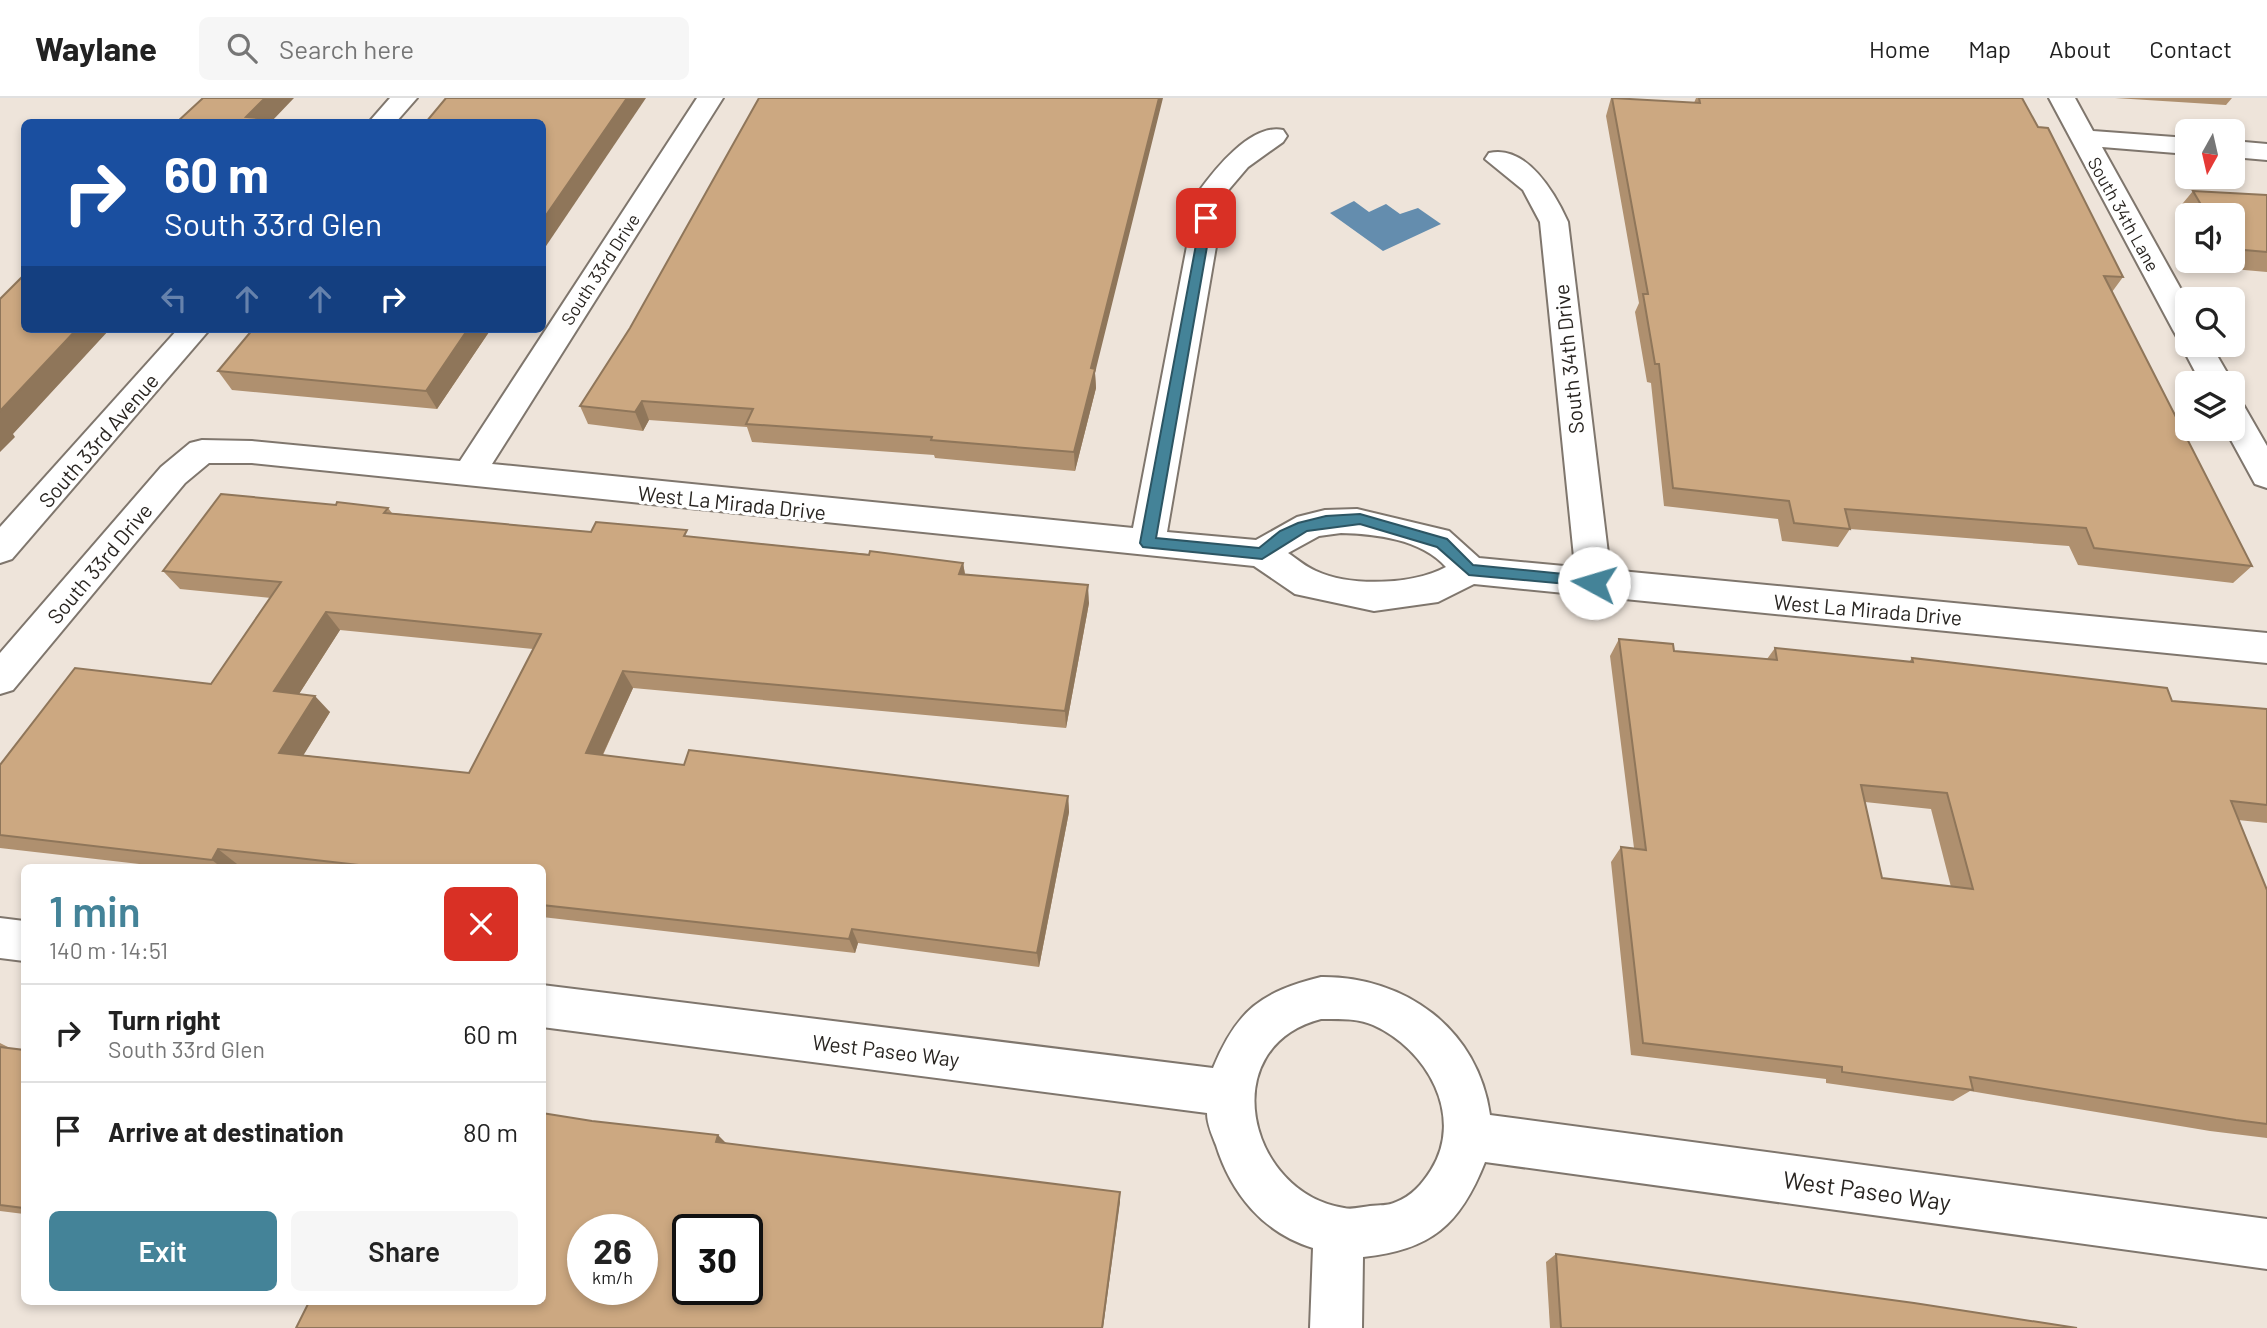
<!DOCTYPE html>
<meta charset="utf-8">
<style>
body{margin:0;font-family:Barlow,sans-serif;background:#f6f6f6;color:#222;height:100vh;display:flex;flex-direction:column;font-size:26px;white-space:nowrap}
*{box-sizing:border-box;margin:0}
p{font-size:23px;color:#767676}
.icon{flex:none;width:38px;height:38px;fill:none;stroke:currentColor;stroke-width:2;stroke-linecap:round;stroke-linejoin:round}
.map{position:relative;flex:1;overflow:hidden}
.panel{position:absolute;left:21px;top:766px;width:525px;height:441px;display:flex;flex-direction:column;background:#fff;border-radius:10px;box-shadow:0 4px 10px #0003}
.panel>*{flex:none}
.guide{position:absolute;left:21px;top:21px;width:525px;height:214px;border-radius:10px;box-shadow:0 4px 10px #0003;background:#1a4fa0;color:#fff;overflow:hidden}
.needle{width:46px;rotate:188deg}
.fabs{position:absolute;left:2175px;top:21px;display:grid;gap:14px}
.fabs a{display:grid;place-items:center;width:70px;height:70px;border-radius:10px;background:#fff;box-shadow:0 4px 10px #0003;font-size:35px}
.speed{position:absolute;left:567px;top:1116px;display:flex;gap:14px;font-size:35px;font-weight:700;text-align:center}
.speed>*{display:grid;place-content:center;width:91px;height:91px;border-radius:50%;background:#fff;box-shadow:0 4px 10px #0003;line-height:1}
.speed small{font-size:18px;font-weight:400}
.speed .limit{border:4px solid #111;border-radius:10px;background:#fff;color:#111}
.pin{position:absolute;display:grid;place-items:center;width:60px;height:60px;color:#fff;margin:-30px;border-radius:14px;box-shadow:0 4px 10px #0006}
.me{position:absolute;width:77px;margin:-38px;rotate:276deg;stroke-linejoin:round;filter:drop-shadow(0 0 5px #0008)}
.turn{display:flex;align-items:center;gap:24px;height:147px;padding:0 28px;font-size:32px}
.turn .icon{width:91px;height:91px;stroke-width:2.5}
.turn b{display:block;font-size:49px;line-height:60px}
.lanes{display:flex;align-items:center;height:66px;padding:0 28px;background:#0003;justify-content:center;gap:35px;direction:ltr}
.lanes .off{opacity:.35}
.round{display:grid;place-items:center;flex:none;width:74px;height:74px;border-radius:10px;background:#f6f6f6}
.headline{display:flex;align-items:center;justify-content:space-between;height:119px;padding:0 28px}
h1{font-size:42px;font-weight:600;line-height:52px;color:#448398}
.action{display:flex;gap:14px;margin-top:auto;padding:14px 28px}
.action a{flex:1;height:80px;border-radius:10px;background:#448398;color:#fff;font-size:28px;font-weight:600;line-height:80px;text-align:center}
.action a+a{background:#f6f6f6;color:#222}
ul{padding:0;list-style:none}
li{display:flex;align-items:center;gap:21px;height:98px;padding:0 28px;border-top:2px solid #e0e0e0}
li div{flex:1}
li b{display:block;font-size:26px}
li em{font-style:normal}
header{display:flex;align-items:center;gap:42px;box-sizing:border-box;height:98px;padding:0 35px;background:#fff;border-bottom:2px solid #e0e0e0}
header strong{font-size:33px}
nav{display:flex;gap:38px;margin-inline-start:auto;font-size:24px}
.search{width:490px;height:63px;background:#f6f6f6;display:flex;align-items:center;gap:18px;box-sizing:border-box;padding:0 24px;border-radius:10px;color:#767676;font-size:26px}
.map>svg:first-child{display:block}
.water{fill:#648dae}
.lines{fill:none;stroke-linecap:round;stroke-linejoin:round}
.minor-casing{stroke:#7f766d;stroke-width:4}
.minor{fill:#fff;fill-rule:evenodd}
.wall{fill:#af906f;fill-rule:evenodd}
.shaded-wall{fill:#8f765a}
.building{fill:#cca881;stroke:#8f765a;stroke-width:2;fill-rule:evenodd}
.route{fill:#448398;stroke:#2c5563;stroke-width:2}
.labels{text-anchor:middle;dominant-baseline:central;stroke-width:7;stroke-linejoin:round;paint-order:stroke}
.far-street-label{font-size:18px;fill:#292521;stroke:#fff}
.street-label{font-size:21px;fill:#292521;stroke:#fff}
.near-street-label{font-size:24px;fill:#292521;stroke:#fff}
</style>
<header>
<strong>Waylane</strong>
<div class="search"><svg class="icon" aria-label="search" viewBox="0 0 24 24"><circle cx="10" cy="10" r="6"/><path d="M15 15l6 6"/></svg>Search here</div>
<nav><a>Home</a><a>Map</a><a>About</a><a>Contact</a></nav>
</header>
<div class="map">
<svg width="2267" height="1230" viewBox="0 0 2267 1230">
<rect width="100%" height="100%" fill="#eee4da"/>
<polygon class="water" points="1354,103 1369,114 1386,106 1400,116 1418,110 1441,126 1383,153 1330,115"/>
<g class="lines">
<g class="minor-casing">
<g id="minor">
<polygon points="390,0 417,0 396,24 369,24"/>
<path d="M697,0H723L492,366L1133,430L1197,96C1214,72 1251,25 1283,32L1287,38L1283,44L1248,69L1225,96L1167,434L1256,442L1297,419L1325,412L1357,411L1449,433L1479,460L1575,469L1540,124L1523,92L1485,61L1489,55C1526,46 1555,95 1568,124L1610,472L2267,535V565L1474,486L1438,504L1374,513L1295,496L1254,468L252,365H209L185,385L13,592L0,596V555L161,369L190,345L202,342L252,343L460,363ZM1341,435C1376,436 1421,441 1446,469C1413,487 1350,489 1316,473C1306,469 1297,461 1288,455L1319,438Z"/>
<polygon points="2049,0 2075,0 2093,33 2188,40 2188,56 2102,49 2188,204 2188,247 2211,247 2233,285 2201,285 2181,247 2185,241 2177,239 2173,232"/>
<polygon points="2233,43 2267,46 2267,62 2233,59"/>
<polygon points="178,231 210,231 12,461 0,465 0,429"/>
<polygon points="2233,305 2244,308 2267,348 2267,390 2255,386 2225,331 2233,331"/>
<polygon points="0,820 24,823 24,863 0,860"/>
<path d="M1321,879C1405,878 1478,931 1490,1017L2267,1121V1171L1485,1064C1460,1127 1431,1152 1363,1159L1362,1230H1310L1313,1150C1263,1135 1231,1095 1216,1047C1212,1037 1207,1026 1207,1015L542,929V887L1213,970C1237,912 1261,894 1321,879ZM1321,921C1339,921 1357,920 1373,927C1427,951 1465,1018 1431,1072C1422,1086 1412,1098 1396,1104C1388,1108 1379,1107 1370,1108C1362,1109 1352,1112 1344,1110C1248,1095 1213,949 1321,921Z"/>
</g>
</g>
<use href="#minor" class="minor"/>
</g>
<g class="wall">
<polygon points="1611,0 1694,5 1696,0 2022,0 2123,179 2112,194 2252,468 2233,485 2078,467 2069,448 1850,431 1838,449 1782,443 1778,421 1664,408 1651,285 1647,284 1635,214 1639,205 1606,18"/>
<polygon points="2115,0 2232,0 2226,7"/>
<polygon points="2193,93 2267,97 2267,174 2210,169 2206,163 2233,163 2233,117 2188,117 2188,128 2178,111"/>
<polygon points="630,230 1095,275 1096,290 1075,373 935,360 934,357 752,344 747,329 649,322 643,333 588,326 580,308"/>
<polygon points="491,231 437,311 232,292 218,273"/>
<path d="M336,407L388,410L392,415L591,434L690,439L963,465L965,476L1089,505L1066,630L633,590L603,657L684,667L1068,698L1069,714L1039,869L858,845L855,855L542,819V770H271L237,766L234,770H174L0,750V667L211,586L271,500L180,491L163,473ZM340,532L533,551L469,675L303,657L330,614L299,596Z"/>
<path d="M1619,541L1674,553L1767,561L1775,550L1909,564L1912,560L2172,603L2267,611V725L2238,722L2267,792V1040L2210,1033L1970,993L1953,1003L1826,985V981L1631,957L1611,764L1621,749L1634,750L1610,558ZM1865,704L1931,711L1951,789L1882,780Z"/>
<polygon points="0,945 10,950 24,952 24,1116 0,1113"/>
<polygon points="1556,1156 2077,1230 1550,1230 1546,1164"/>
</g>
<g class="shaded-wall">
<polygon points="265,0 294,0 272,23 273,24 249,24 246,19"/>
<polygon points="627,0 646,0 542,154 542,123"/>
<polygon points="1159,0 1163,0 1095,275 1096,290 1075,373 1074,354 1091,270"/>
<polygon points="77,231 110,231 13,336 15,339 0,354 0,313"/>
<polygon points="468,231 491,231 437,311 426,293"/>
<polygon points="642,303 649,322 643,333 635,314"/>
<polygon points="963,465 966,483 959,476"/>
<polygon points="1088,487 1089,505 1066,630 1065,613"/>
<polygon points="326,514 340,532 290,610 274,593"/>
<polygon points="623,573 633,590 596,671 586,655"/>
<polygon points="315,598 330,614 295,671 279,655"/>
<polygon points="1068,698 1069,714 1039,869 1037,855"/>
<polygon points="218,751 237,766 234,770 222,770 212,762"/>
<polygon points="852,831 858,845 855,855 849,841"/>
<polygon points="718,1037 728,1047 716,1044"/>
<polygon points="1120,1094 1120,1104 1103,1230 1102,1230"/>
</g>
<g class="building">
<polygon points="203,0 265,0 246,19 271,21 267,24 177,24"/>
<polygon points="446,0 627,0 542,123 542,24 426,24"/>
<polygon points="759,0 1159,0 1091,270 1095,271 1074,354 931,342 932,339 746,326 753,311 642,303 635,314 580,308 630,230"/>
<polygon points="1612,0 1700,5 1699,0 2022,0 2038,29 2048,30 2123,179 2104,178 2252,468 2094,450 2086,430 1845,411 1850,431 1794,425 1789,403 1673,390 1659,266 1655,266 1643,196 1648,196"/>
<polygon points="2193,93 2267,97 2267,154 2233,151 2233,117 2207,117"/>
<polygon points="24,177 24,231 77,231 0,313 0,201"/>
<polygon points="253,231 468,231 426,293 218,273"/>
<path d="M221,396L336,407L337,404L388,410L384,415L591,434L596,424L687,432L684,438L869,457L870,453L963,465L959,476L1088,487L1065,613L623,573L586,655L684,667L689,652L1068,698L1037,855L852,831L849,841L542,807V770H385L218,751L212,762L0,737V667L75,570L211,586L281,484L163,473ZM326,514L541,536L469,675L279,655L315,598L274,593Z"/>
<path d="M1619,541L1673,546L1674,553L1777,562L1775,550L1913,564L1912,560L2167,590L2172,603L2267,611V707L2231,703L2267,792V1026L2236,1022L1970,979L1973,992L1842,974V969L1643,945L1621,749L1646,752ZM1861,687L1947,695L1973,791L1882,780Z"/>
<polygon points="0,949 24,952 24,1110 0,1107"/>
<path d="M542,1015L592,1023L718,1037L716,1044L1120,1094L1102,1230H296L309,1204H542ZM583,1132H642V1192H583ZM688,1132H747V1192H688Z"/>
<polygon points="1556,1156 1914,1205 2077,1230 1561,1230"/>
</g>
<polygon class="route" points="1206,116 1212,120 1156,440 1259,450 1280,433 1298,425 1326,418 1360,416 1447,441 1473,467 1594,479 1599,481 1599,489 1469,477 1437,449 1360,426 1307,433 1262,461 1143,449 1140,445 1201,120"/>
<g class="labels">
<g class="far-street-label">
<text transform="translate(2124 116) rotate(61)">South 34th Lane</text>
<text transform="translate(600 171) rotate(-57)">South 33rd Drive</text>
</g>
<g class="street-label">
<text transform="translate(1568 261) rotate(-96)">South 34th Drive</text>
<text transform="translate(98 342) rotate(-49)">South 33rd Avenue</text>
<text transform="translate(732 404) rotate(6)">West La Mirada Drive</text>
<text transform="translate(99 465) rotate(-50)">South 33rd Drive</text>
<text transform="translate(1868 511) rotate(5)">West La Mirada Drive</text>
<text transform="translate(886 952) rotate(7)">West Paseo Way</text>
</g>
<g class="near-street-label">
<text transform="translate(1867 1092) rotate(8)">West Paseo Way</text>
</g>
</g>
</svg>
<div class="fabs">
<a><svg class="needle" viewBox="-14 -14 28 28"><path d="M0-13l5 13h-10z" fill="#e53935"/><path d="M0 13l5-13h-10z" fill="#767676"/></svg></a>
<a><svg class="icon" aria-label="sound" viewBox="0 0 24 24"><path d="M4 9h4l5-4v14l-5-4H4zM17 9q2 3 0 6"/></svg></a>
<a><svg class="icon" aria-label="search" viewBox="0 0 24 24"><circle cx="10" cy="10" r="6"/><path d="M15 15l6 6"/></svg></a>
<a><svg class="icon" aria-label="layers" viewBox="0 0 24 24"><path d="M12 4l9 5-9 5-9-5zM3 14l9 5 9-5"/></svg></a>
</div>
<div class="speed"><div>26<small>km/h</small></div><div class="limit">30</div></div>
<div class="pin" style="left:1206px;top:120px;background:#d93025"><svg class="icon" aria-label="arrive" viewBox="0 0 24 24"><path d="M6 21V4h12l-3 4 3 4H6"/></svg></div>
<svg class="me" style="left:1594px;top:485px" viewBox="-20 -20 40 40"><circle r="19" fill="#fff"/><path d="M0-13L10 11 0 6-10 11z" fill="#448398"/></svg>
<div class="guide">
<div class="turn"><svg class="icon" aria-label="right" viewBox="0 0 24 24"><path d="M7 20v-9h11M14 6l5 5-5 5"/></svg><div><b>60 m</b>South 33rd Glen</div></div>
<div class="lanes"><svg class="icon off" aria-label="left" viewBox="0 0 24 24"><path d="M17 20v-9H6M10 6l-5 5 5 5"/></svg><svg class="icon off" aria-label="ahead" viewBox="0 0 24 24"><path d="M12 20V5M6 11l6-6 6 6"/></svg><svg class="icon off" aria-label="ahead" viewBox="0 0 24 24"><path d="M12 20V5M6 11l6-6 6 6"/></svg><svg class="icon" aria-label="right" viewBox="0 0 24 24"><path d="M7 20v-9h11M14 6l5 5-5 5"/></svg></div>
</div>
<section class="panel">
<div class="headline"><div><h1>1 min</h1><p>140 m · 14:51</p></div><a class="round" style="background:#d93025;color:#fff"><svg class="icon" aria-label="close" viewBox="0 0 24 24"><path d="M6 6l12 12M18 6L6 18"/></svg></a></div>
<ul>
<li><svg class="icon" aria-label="right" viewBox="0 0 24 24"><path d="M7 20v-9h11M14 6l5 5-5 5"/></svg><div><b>Turn right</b><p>South 33rd Glen</p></div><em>60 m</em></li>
<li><svg class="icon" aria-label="arrive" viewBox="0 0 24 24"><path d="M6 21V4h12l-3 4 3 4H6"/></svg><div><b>Arrive at destination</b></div><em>80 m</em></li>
</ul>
<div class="action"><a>Exit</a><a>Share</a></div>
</section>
</div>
